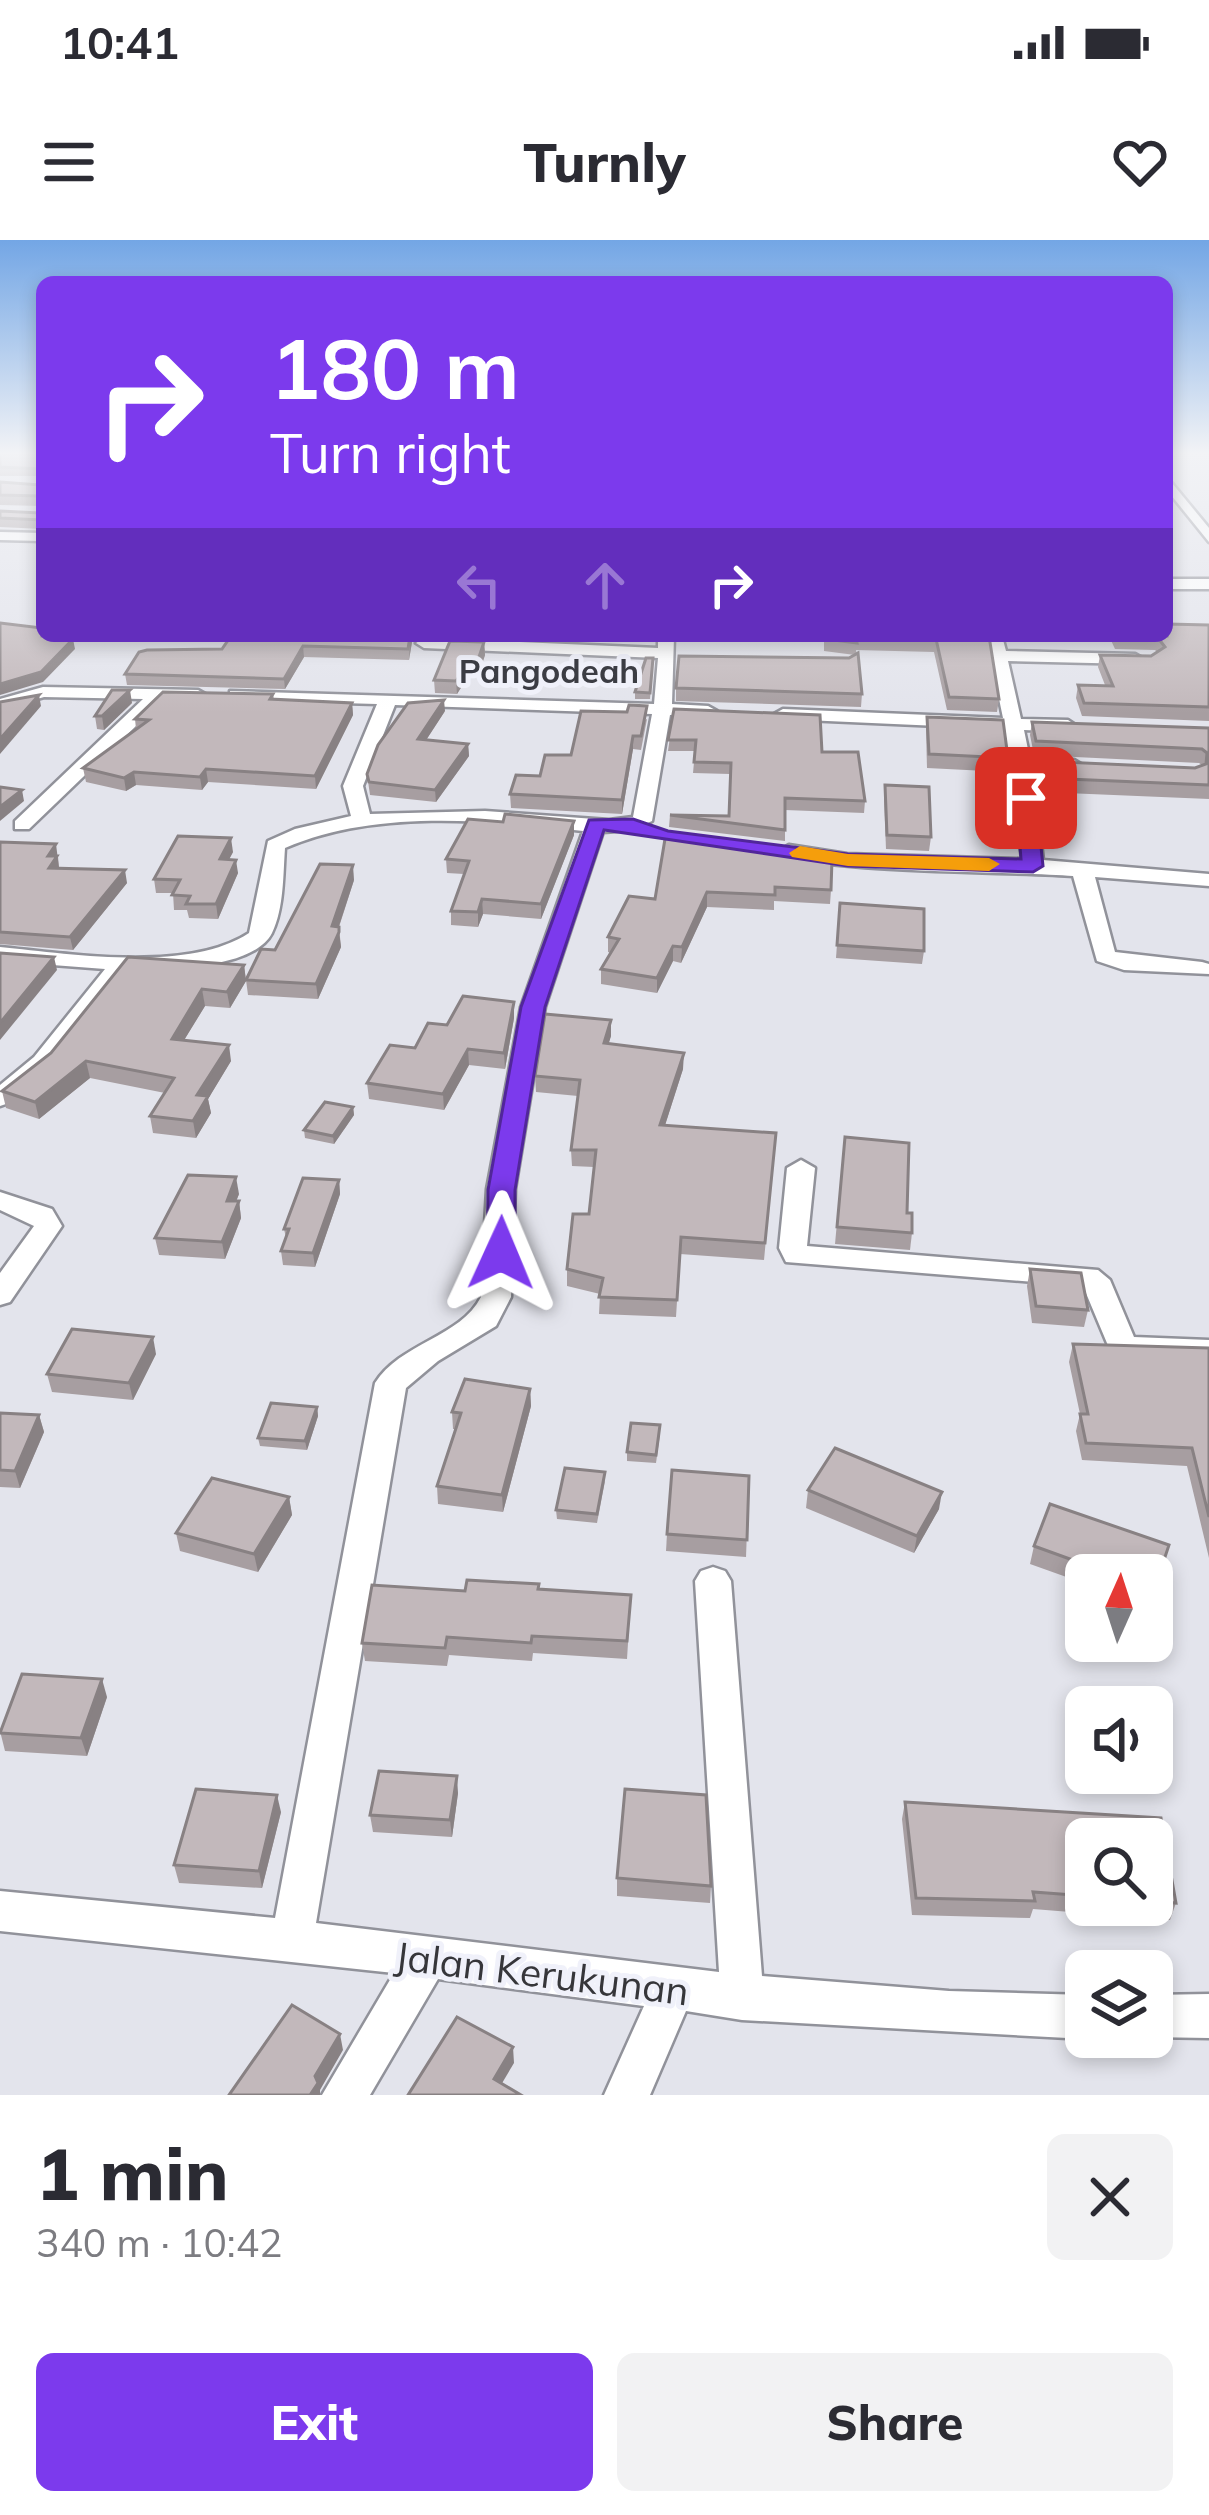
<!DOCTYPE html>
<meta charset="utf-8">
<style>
body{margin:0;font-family:Mulish,sans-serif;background:#f2f2f3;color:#2b2b33;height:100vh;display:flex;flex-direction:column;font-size:45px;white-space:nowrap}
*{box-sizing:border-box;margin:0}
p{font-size:39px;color:#7c7c81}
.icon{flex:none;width:66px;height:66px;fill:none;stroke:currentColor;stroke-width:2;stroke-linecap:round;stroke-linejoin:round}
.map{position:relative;height:1855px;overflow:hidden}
.details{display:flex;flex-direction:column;background:#fff;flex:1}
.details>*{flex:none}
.top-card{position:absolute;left:36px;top:36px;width:1137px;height:366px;border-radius:18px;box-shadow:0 6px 18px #0003;background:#7c3aed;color:#fff;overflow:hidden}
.needle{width:78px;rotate:3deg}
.tools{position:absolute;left:1065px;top:1314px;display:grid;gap:24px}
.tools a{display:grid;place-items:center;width:108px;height:108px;border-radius:18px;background:#fff;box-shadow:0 6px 18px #0003;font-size:60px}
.pin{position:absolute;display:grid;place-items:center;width:102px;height:102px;color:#fff;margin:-51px;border-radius:24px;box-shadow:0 6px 18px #0006}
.me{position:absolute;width:132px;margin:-66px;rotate:1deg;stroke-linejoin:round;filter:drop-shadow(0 0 9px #0008)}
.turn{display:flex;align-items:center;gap:42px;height:252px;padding:0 36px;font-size:54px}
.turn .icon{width:156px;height:156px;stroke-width:2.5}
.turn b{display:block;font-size:84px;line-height:102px}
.lanes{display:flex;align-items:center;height:114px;padding:0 36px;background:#0003;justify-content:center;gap:60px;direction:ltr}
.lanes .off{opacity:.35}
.round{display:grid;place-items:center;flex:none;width:126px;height:126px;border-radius:18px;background:#f2f2f3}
.head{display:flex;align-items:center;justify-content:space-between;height:204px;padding:0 36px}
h1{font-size:72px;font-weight:800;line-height:90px}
.action{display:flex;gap:24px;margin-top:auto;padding:24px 36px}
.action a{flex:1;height:138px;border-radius:18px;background:#7c3aed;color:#fff;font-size:48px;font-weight:800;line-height:138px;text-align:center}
.action a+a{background:#f2f2f3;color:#2b2b33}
.status{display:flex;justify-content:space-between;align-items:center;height:84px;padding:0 60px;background:#fff;direction:ltr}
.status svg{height:33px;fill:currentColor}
header{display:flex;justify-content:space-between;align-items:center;height:156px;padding:0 36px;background:#fff;font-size:54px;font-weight:800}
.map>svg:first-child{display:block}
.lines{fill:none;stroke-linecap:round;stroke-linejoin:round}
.minor-casing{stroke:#91929a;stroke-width:5}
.minor{fill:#fff;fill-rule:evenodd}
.wall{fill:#a79ea1;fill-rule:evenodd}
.shaded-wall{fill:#888183}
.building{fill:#c2b8bb;stroke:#888183;stroke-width:3}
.route{fill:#7c3aed;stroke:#51269a;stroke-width:3}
.slow{fill:#f59e0b}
.labels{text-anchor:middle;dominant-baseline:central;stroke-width:10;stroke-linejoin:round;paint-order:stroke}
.far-quarter-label{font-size:33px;font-weight:bold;fill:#3b3c43;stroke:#f0f1fa}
.near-street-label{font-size:39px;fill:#36363a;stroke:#f0f1fa}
</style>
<div class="status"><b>10:41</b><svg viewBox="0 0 49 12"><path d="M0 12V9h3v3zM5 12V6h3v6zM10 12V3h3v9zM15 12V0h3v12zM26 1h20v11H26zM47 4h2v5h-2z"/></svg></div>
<header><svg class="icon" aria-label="menu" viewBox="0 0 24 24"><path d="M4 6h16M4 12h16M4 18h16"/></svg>Turnly<svg class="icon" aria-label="heart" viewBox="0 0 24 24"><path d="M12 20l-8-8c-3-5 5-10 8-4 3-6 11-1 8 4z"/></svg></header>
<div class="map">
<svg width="1209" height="1855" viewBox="0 0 1209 1855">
<rect width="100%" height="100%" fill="#e3e4ec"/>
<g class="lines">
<g class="minor-casing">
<g id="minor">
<polygon points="1167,237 1209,288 1209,302 1167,250"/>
<polygon points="0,292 42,293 42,301 0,300"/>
<rect x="1167" y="339" width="42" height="10"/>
<path d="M658,396H674L672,464L708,466L717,471L708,476L670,475L652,581L632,590L603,592L545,767L515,949L511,1057L496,1086L438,1121L406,1148L316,1683L719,1732L695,1341L701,1331L713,1327L725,1331L731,1341L762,1736L949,1751L1086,1755V1797H1090L1086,1799L742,1780L686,1771L650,1855H604L644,1766L438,1739L370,1855H322L394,1733L0,1691V1651L275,1678L375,1143C400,1103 461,1097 481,1057L487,949L521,767L583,591C487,580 375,569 285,608C283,635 284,668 272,693C253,730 165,729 129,729C102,764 41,855 0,866V845L34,817L105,729L0,721V707C71,714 188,733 249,693L268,601L295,589L351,576L343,546L377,464L236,460L230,459V451L654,464L658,418L424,408L416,403L424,398L658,408ZM395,465L652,474L633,577L609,580L485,571L370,574L363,546Z"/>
<path d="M986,396H1002L1006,411L1135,414L1144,419L1135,424L1008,421L1021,479L1068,480L1077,486L1068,492L1024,490L1030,519L1074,520L1084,526L1074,532L1032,530L1043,620L1209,634V646L1095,637L1115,712L1202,722L1209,724V734L1124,730L1097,721L1073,636C1021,631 808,634 779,611L789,605L847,614L1022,619L1005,489L783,479L774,474L783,469L1003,478Z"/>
<polygon points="43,447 198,450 207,455 198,460 163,460 29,589 15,589 15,581 143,459 44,457 0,470 0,459"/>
<polygon points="801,920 815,928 807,1006 1098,1030 1110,1040 1134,1097 1209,1100 1209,1122 1112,1115 1083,1046 786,1022 779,1008 787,928"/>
<polygon points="0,952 52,969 62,986 10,1062 0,1065 0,1033 34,986 0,970"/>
<polygon points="1209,1754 1209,1798 1148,1797 1152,1797 1152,1755"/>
</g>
</g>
<use href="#minor" class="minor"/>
</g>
<g class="wall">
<rect x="0" y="213" width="42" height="23"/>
<polygon points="42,240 42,266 0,265 0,242 40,245"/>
<polygon points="42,268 42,289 0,287 0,271 40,273"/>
<polygon points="1209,385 1209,481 1082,476 1076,458 1078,445 1105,445 1098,427 1100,415 1151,416 1157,412 1155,410 1115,409 1109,396 1167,396"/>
<polygon points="539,396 581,396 581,400 539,398"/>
<polygon points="824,396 989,396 999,459 997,472 947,470 934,412 856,410 862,454 861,467 676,461 676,448 849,418 855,415 824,411"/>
<polygon points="412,402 409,420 304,417 285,449 127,445 125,434 222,409"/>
<polygon points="484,402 485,415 478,436 469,435 457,454 435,453 434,440"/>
<polygon points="653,418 650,459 635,459 635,452"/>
<polygon points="273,454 274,459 352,463 353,475 316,549 208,542 202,550 136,545 126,551 86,542 83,528 136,489 135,479"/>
<polygon points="132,463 104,490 97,489 95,476"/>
<polygon points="674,469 822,512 865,561 864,573 785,570 785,601 669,587 670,575 729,576 730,534 693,533 695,511 668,511"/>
<polygon points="445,471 426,500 468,504 469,516 436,562 370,555 367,534"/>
<polygon points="927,477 1008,518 1006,532 927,528 926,490"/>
<polygon points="647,479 641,510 633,509 622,574 511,568 510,554 571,515"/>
<polygon points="1032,482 1209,488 1209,559 1042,552 1038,535 1041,521 1195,528 1202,525 1199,523 1034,515 1030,495"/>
<polygon points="885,545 931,597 929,611 886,609 884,559"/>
<polygon points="574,595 541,679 483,674 478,687 451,685 451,671 464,634 447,633 446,619"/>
<polygon points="0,602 58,616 59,628 127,643 73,710 0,704"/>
<polygon points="233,612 229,619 238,633 218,679 189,678 187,670 174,670 173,653 156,653 154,639"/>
<polygon points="824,619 831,650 830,664 774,661 774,670 707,667 681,723 673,721 657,753 601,744 601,729 611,713 608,712 608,697 655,659"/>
<polygon points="354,640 339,687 341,707 318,759 248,755 246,740 275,710"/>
<polygon points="840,663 924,711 922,724 836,718"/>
<polygon points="244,725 246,741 230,768 205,766 184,800 231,821 208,859 211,873 196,898 153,893 150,876 165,853 90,838 39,879 6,868 2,851"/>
<polygon points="514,778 505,829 469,825 444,870 369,859 367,843 447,785"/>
<polygon points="611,780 611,796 608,804 683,829 665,885 776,893 764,1020 680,1014 676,1077 599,1074 600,1054 567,1046 567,1029 589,974 594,927 572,926 571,910 578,856 536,852 535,836"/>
<polygon points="353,867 354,875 334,904 305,898 304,890"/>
<polygon points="845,897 907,973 912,993 910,1010 835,1004"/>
<polygon points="339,940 340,954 315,1027 283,1025 281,1011 286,998 284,989"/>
<polygon points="239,954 236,961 239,961 241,978 225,1019 159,1015 155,998"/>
<polygon points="1030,1029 1088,1070 1084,1087 1032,1083 1027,1046"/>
<polygon points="1073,1104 1209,1108 1209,1318 1187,1226 1082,1220 1076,1191 1080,1174 1069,1122"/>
<polygon points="156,1114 133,1160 52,1152 47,1134"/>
<polygon points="530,1149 531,1166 503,1272 438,1264 437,1246 455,1189 453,1189 452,1172"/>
<polygon points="317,1167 318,1176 307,1210 260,1206 258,1198"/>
<polygon points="0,1173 39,1175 44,1192 20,1248 0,1247"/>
<polygon points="660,1194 656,1223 627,1221 627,1212"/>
<polygon points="749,1236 746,1317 666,1311 667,1294"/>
<polygon points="605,1241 597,1283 557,1279 556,1270"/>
<polygon points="808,1250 939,1269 914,1313 806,1268"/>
<polygon points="289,1257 292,1275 258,1332 180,1311 176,1293"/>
<polygon points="1169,1305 1152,1358 1152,1335 1086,1335 1086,1344 1030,1324 1034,1306"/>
<polygon points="539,1349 631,1355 627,1419 533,1413 532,1421 449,1415 447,1426 365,1421 362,1403 465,1351"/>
<polygon points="107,1457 87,1516 5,1511 0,1491"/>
<polygon points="458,1553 452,1597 373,1592 370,1575"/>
<path d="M905,1562L1161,1578L1176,1663L1170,1680L1033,1669L1030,1678L912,1675L902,1579ZM1086,1599H1152V1665H1086Z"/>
<polygon points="281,1572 262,1648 179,1643 174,1625"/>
<polygon points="617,1638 711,1646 710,1663 617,1656"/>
</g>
<g class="shaded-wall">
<polygon points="410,396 419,396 412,402 409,420"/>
<polygon points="73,399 75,409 43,442 0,455 0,444"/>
<polygon points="484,402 485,415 478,436 477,423"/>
<polygon points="303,406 304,417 285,449 284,439"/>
<polygon points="469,422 469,435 457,454 456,441"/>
<polygon points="130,450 132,463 104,490 102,476"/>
<polygon points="39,455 41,466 0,514 0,499"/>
<polygon points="444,460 445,471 419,511 418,499"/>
<polygon points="352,463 353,475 316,549 315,536"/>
<polygon points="633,496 633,509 622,574 622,560"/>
<polygon points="468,504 469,516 436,562 435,550"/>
<polygon points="206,529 208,542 202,550 200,537"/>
<polygon points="134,532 136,545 126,551 124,538"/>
<polygon points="22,550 24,561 0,581 0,567"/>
<polygon points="574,581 574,595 541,679 541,664"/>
<polygon points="231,598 233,612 222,633 220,619"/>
<polygon points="56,604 59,628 51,640 48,616"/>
<polygon points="236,620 238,633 218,679 216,664"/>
<polygon points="353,625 354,640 334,701 332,686"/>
<polygon points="125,630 127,643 73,710 70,697"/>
<polygon points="707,652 707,667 681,723 682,707"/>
<polygon points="482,659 483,674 478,687 478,672"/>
<polygon points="339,692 341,707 318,759 316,744"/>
<polygon points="673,706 673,721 657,753 657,738"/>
<polygon points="54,717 57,730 0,800 0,783"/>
<polygon points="244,725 246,741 230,768 227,752"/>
<polygon points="202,749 205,766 175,815 172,799"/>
<polygon points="514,762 514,778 505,829 504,813"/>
<polygon points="611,780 611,796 604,819 604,803"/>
<polygon points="229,805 231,821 208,859 211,873 196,898 193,881 197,855"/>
<polygon points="468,809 469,825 444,870 443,854"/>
<polygon points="684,813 683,829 660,901 660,885"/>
<polygon points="86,821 90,838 39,879 35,862"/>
<polygon points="353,867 354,875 334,904 333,896"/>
<polygon points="236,937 239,954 230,977 227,961"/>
<polygon points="339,940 340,954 315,1027 313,1013"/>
<polygon points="239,961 241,978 225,1019 222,1002"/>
<polygon points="153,1097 156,1114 133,1160 129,1143"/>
<polygon points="530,1149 531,1166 503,1272 502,1255"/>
<polygon points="317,1167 318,1176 307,1210 305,1201"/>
<polygon points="39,1175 44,1192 20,1248 15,1231"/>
<polygon points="942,1252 939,1269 914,1313 917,1296"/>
<polygon points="289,1257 292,1275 258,1332 254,1314"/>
<polygon points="102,1439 107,1457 87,1516 81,1498"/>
<polygon points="457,1536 458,1553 452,1597 450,1580"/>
<polygon points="277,1555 281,1572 262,1648 259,1631"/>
<polygon points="340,1794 343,1810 320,1850 320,1855 310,1855 315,1836"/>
<polygon points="513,1807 514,1823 495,1855 494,1839"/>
</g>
<g class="building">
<polygon points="0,213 42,213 42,229 0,227"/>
<polygon points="42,240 42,258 40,256 0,255 0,242 40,245"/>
<polygon points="42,268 42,280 0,278 0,271 40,273"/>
<polygon points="0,383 42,388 42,396 62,396 60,398 73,399 41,432 0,444"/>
<polygon points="1167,384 1209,385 1209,467 1084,463 1078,445 1113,446 1100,415 1151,416 1165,407 1158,398 1117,396 1167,396"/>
<polygon points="231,396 410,396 408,409 303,406 284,439 125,434 139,412 147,410 222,409"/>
<polygon points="825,396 989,396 999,459 949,457 936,399 856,398 857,403 825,399"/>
<polygon points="450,401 484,402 477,423 469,422 456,441 434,440"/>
<polygon points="858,413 862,454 676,448 679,416 849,418"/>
<polygon points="646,418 653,418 650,453 635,452"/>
<polygon points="112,450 130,450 102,476 95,476"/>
<polygon points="163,452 273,454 270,459 352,463 315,536 206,529 200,537 134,532 124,538 83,528 149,480 135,479"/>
<polygon points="39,455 0,499 0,462"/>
<polygon points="444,460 418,499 468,504 435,550 369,542 367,534 378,505 408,463"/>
<polygon points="629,465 647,466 641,496 633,496 622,560 510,554 516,535 540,536 545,515 571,515 581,471 627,472"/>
<polygon points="674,469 820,475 822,512 858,512 865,561 785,558 785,590 670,575 729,576 731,523 694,522 696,500 668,500"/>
<polygon points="927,477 1003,480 1008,518 929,514"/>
<polygon points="1032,482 1209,488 1209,545 1044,538 1041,521 1195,528 1206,524 1207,513 1202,509 1036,501"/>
<polygon points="885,545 929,547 931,597 887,595"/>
<polygon points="0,547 22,550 0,567"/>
<polygon points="505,574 574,581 541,664 482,659 478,672 451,671 469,621 446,619 468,579 503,582"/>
<polygon points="666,593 824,613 824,619 832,619 831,650 775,647 775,655 707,652 682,707 673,706 657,738 601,729 619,699 608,697 629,656 655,659"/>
<polygon points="178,596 231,598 220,619 236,620 216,664 186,664 190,656 172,655 180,640 154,639"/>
<polygon points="0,602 56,604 48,616 57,616 49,628 125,630 70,697 0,692"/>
<polygon points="320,624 353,625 332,686 339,687 339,692 316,744 246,740 261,709 275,710"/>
<polygon points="840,663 924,669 924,711 837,705"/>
<polygon points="0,713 54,717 0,783"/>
<polygon points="128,717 244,725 227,752 202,749 172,799 229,805 197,855 208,856 193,881 150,876 174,838 86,821 35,862 2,851 51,813"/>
<polygon points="463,756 514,762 504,813 468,809 443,854 367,843 390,805 415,808 428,783 447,785"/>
<polygon points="545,774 611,780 604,803 684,813 660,885 776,893 765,1003 681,997 677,1060 599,1057 603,1038 567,1029 573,974 589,974 596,910 571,910 580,840 535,836"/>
<polygon points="325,862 353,867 333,896 304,890"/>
<polygon points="845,897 909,903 907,973 912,973 912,993 837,987"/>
<polygon points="188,935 236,937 227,961 239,961 222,1002 155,998"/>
<polygon points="303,938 339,940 313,1013 281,1011 289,989 284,989"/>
<polygon points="1030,1029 1081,1033 1088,1070 1036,1066"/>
<polygon points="72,1089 153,1097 129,1143 47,1134"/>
<polygon points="1073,1104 1209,1108 1209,1277 1192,1208 1086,1203 1080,1174 1088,1174"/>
<polygon points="465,1139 530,1149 502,1255 437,1246 461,1173 452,1172"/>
<polygon points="271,1163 317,1167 305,1201 258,1198"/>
<polygon points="0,1173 39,1175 15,1231 0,1230"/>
<polygon points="631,1183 660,1185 656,1215 627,1212"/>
<polygon points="835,1208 942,1252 917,1296 808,1250"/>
<polygon points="565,1228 605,1232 597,1274 556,1270"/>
<polygon points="672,1230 749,1236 747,1300 667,1294"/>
<polygon points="212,1238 289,1257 254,1314 176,1293"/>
<polygon points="1050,1264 1169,1305 1154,1350 1152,1349 1152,1335 1114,1335 1034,1306"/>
<polygon points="467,1340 539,1344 538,1349 631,1355 627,1401 532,1396 531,1403 447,1397 445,1408 362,1403 372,1345 465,1351"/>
<polygon points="22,1434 102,1439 81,1498 0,1493"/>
<polygon points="379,1531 457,1536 450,1580 370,1575"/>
<polygon points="196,1549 277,1555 259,1631 174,1625"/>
<polygon points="625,1549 706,1555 711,1646 617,1638"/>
<polygon points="905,1562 1161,1578 1176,1663 1152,1661 1152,1599 1086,1599 1086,1656 1033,1652 1035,1661 916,1658"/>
<polygon points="292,1765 340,1794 315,1836 318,1843 310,1855 229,1855"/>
<polygon points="457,1777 513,1807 494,1839 521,1855 408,1855"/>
</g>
<linearGradient id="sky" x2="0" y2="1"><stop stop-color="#73a6e5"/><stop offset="0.45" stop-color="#f2f3f6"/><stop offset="1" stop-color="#f2f3f6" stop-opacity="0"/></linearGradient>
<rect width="1209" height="473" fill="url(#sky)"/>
<polygon class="route" points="1026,552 1036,558 1043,626 1033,632 848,626 604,590 545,767 515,950 515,1013 511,1020 491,1020 487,1013 488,950 521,767 589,580 633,579 668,591 848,614 1021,619 1016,558"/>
<polygon class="slow" points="800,606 848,614 989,618 1000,624 989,631 848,626 792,617 789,613"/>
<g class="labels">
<g class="far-quarter-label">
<text x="549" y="430">Pangodeah</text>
</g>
<g class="near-street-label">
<text transform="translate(542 1733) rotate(7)">Jalan Kerukunan</text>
</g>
</g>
</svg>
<div class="tools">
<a><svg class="needle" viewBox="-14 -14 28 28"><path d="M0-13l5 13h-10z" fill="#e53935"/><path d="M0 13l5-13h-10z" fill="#7c7c81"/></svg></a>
<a><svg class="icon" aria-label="sound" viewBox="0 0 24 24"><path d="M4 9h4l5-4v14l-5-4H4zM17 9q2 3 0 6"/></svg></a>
<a><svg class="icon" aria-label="search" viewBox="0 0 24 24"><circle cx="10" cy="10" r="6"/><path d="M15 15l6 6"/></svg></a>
<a><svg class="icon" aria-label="layers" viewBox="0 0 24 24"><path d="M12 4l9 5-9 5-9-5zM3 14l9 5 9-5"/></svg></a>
</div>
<div class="pin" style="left:1026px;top:558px;background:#d93025"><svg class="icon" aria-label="arrive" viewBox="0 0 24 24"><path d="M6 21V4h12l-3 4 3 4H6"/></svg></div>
<svg class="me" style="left:501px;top:1013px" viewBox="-20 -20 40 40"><path d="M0-17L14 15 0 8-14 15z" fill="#7c3aed" stroke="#fff" stroke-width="4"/></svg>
<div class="top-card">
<div class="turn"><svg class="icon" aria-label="right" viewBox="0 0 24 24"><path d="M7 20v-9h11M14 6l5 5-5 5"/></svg><div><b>180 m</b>Turn right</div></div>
<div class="lanes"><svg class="icon off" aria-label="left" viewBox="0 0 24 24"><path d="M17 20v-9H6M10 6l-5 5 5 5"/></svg><svg class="icon off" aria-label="ahead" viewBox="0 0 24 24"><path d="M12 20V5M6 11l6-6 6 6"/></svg><svg class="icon" aria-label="right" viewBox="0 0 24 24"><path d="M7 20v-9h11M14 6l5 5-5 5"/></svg></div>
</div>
</div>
<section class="details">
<div class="head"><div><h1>1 min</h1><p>340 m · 10:42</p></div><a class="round"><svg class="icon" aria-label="close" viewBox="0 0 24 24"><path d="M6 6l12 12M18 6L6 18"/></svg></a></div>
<div class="action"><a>Exit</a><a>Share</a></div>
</section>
